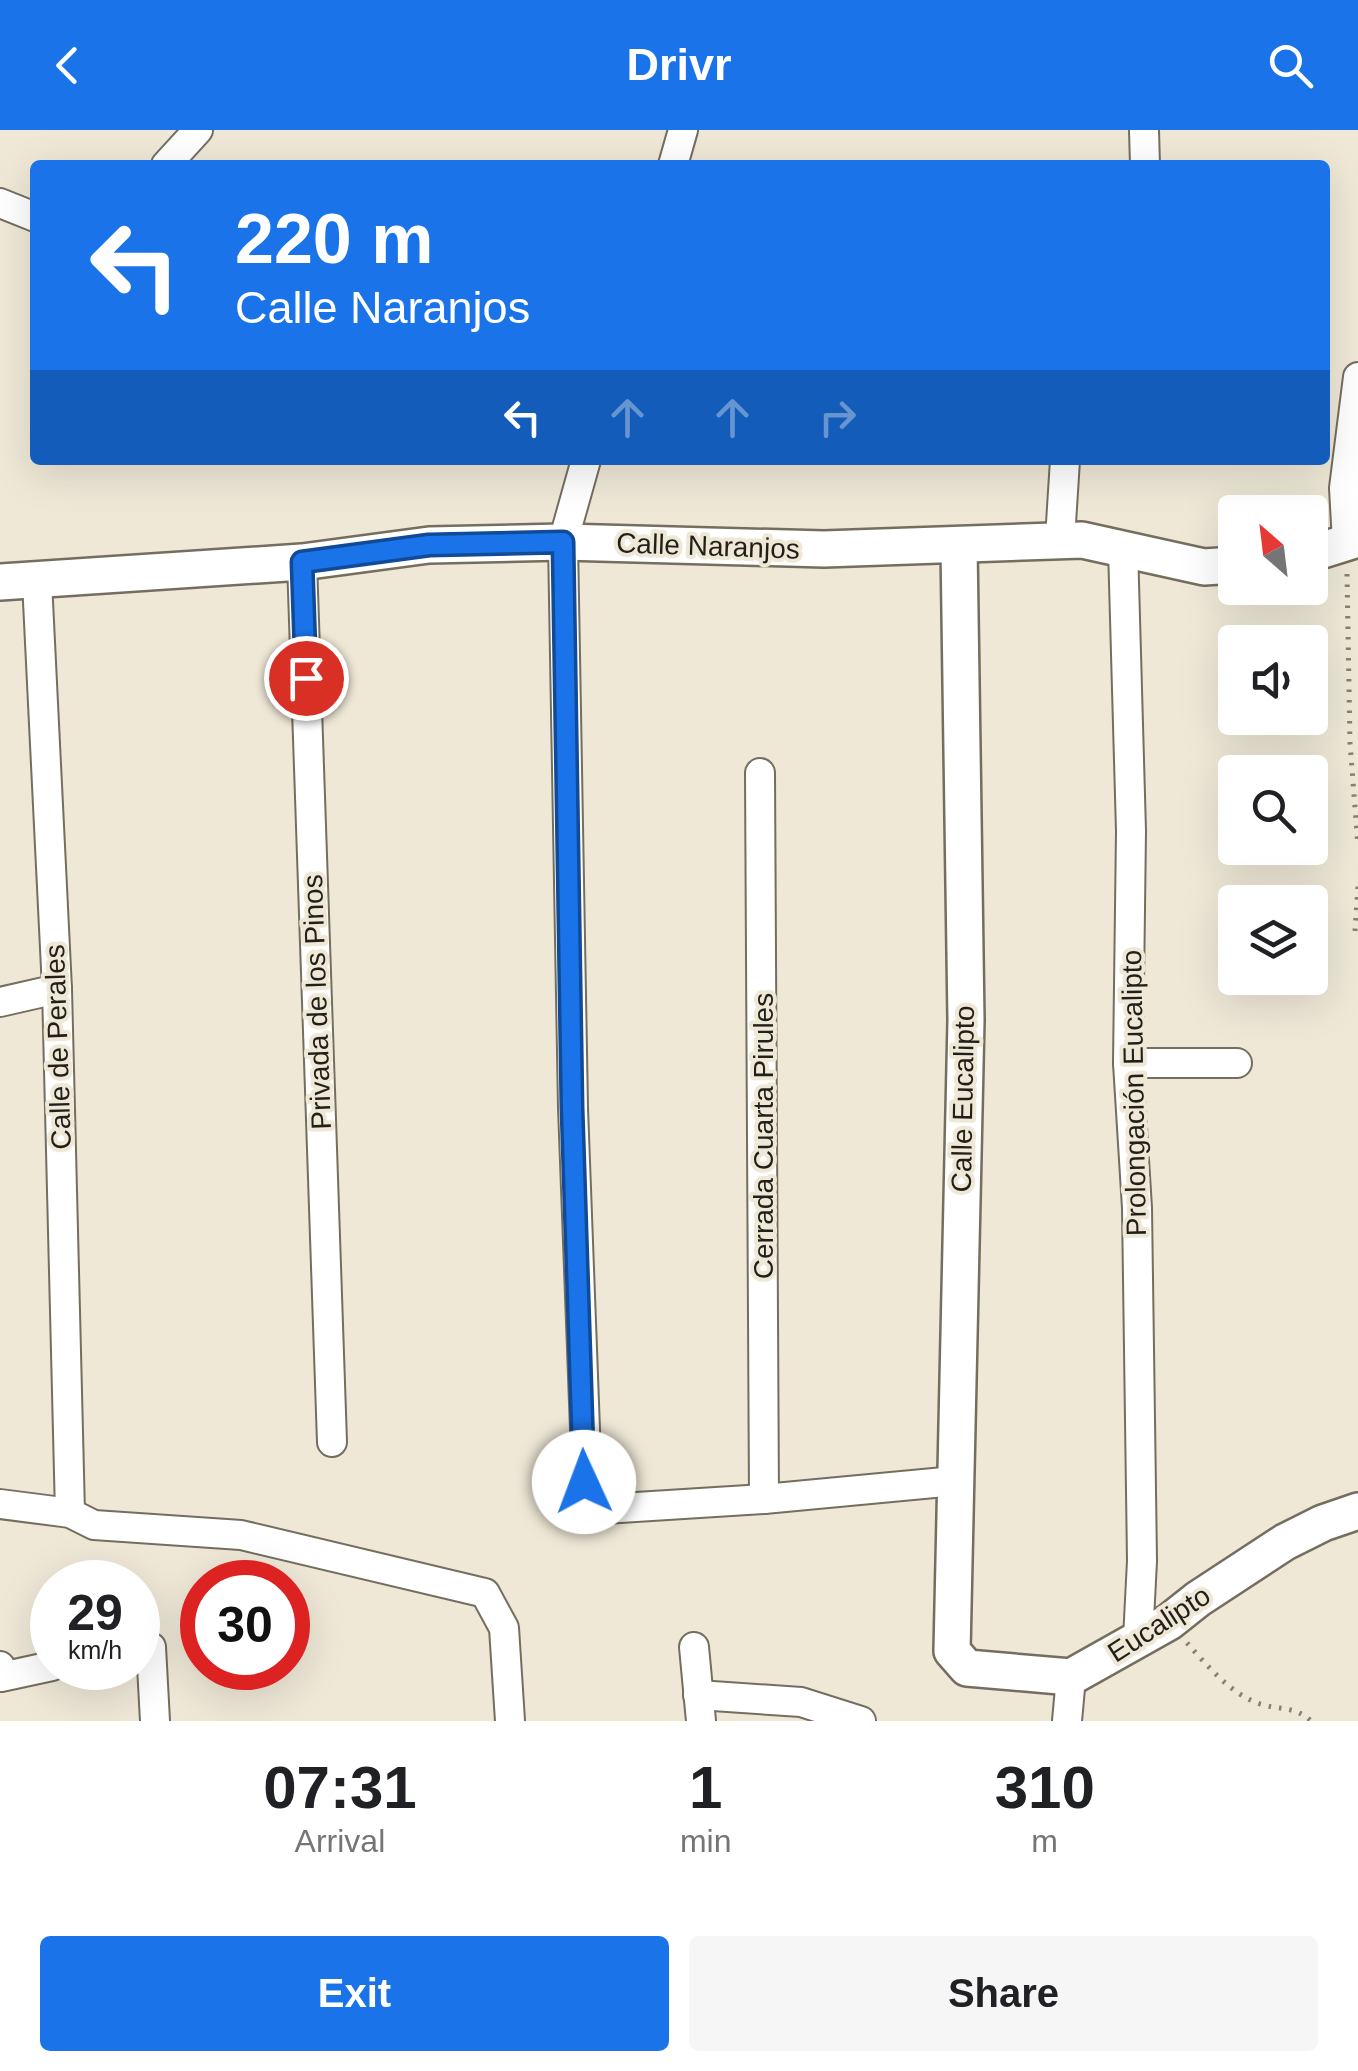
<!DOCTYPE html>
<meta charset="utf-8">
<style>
body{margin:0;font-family:Helvetica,sans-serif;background:#f6f6f6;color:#202124;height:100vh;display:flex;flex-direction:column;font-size:38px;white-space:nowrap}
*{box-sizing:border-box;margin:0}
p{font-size:32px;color:#757577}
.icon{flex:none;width:55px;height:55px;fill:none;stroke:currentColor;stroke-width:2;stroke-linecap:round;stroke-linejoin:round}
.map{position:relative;height:1591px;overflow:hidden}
.side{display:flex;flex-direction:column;background:#fff;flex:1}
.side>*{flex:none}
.banner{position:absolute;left:30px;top:30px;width:1300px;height:305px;border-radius:10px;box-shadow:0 10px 40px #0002;background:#1a73e8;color:#fff;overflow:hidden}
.needle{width:65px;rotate:332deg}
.tools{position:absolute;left:1218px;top:365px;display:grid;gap:20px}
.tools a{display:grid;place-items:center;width:110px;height:110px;border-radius:10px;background:#fff;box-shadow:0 10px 40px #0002;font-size:50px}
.speed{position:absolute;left:30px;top:1430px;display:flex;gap:20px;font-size:50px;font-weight:700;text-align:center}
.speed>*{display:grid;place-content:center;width:130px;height:130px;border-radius:50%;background:#fff;box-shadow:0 10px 40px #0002;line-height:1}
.speed small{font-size:25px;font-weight:400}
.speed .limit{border:15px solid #d22;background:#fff;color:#111}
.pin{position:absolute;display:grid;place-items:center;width:85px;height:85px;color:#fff;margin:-42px;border:5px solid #fff;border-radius:50%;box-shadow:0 2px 10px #0007}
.me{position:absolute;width:110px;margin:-55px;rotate:358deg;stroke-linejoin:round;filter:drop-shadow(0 0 8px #0008)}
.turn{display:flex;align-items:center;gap:35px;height:210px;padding:0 40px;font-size:45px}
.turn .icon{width:130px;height:130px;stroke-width:2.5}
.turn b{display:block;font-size:70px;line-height:85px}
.lanes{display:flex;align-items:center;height:95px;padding:0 40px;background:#0003;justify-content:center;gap:50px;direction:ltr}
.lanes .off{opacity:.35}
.eta{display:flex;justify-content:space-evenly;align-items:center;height:170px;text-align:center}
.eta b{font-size:60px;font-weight:700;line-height:70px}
.cta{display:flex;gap:20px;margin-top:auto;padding:20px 40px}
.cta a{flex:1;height:115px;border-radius:10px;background:#1a73e8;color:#fff;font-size:40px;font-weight:700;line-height:115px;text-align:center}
.cta a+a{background:#f6f6f6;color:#202124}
header{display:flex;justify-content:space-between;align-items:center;height:130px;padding:0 40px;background:#1a73e8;color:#fff;font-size:45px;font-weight:700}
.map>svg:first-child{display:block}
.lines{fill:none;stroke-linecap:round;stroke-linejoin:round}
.minor-casing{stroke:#746e5f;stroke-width:32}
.tertiary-casing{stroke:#746e5f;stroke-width:40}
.path{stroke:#868176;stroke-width:5;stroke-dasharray:2.5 8;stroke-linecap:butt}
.minor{stroke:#fff;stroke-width:28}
.tertiary{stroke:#fff;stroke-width:35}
.route-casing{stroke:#114b97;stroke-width:25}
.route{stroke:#1a73e8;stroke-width:18}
.labels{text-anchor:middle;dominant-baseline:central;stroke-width:8;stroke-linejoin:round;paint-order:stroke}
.street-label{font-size:28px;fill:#211f19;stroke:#efe8d7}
</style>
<header><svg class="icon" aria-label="back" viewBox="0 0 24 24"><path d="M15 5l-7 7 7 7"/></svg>Drivr<svg class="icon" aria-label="search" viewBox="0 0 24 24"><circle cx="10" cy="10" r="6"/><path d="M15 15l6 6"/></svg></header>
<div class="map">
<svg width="1358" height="1591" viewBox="0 0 1358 1591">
<rect width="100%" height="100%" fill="#efe8d7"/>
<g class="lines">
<g class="minor-casing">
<g id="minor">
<polyline points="1144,0 1145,35"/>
<polyline points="166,35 198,0"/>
<polyline points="673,35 683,0"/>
<polyline points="0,73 35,87"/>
<polyline points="586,330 563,412 573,978 588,1380 764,1369 955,1351"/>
<polyline points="1060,409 1065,330"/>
<polyline points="1347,412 1344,358 1358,247"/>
<polyline points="1123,417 1131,701 1128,933 1137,1078 1142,1431 1138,1509"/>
<polyline points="302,432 332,1312"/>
<polyline points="37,451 57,859 70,1383"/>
<polyline points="760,643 764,1369"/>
<polyline points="0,872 57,859"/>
<polyline points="1128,933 1237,933"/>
<polyline points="0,1374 70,1383 94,1395 241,1405 485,1463 504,1498 510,1591"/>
<polyline points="694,1517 701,1591"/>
<polyline points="138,1520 151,1517 155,1591"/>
<polyline points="0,1536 1,1547 52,1536"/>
<polyline points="698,1565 801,1572 861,1591"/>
<polyline points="1067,1591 1071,1547"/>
</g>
</g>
<g class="tertiary-casing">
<g id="tertiary">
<polyline points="959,416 966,890 952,1521 967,1538 1071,1547 1169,1492 1198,1469 1285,1412 1323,1393 1358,1381"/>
<polyline points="1310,424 1358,409"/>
<polyline points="0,452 302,432 429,415 563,412 824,419 1082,410 1204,437 1235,435"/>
</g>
</g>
<g class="path">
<polyline points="1347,444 1350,613 1358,716"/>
<polyline points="1355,801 1358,756"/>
<path d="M1187,1513C1207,1535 1230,1564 1260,1574C1279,1580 1295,1576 1311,1591"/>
</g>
<use href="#minor" class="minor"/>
<use href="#tertiary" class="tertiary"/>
</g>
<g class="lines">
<g class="route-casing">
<polyline id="route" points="306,548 302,432 429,415 563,412 572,978 584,1352"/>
</g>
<use href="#route" class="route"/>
</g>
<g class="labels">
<g class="street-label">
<text transform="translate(708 416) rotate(2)">Calle Naranjos</text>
<text transform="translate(317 872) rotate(-92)">Privada de los Pinos</text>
<text transform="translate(58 917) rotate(-92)">Calle de Perales</text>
<text transform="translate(1134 963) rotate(-91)">Prolongación Eucalipto</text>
<text transform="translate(963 969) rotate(-89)">Calle Eucalipto</text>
<text transform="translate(763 1006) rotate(-90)">Cerrada Cuarta Pirules</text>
<text transform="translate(1159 1494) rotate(-33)">Eucalipto</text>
</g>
</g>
</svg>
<div class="tools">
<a><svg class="needle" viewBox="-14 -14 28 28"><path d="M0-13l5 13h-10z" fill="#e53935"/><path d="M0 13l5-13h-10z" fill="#757577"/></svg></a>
<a><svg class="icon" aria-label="sound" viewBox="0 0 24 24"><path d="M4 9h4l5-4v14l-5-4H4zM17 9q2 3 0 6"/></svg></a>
<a><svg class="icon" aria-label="search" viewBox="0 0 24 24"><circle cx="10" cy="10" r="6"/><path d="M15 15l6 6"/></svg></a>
<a><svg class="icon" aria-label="layers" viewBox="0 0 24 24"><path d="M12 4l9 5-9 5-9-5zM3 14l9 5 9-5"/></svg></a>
</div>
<div class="speed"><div>29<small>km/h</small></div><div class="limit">30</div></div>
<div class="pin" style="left:306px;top:548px;background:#d93025"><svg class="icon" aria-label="arrive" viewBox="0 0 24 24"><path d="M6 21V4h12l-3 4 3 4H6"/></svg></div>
<svg class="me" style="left:584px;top:1352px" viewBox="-20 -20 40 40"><circle r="19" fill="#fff"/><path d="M0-13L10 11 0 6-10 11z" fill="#1a73e8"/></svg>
<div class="banner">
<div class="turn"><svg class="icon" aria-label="left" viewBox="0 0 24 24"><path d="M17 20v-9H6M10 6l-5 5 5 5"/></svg><div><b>220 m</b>Calle Naranjos</div></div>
<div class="lanes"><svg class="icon" aria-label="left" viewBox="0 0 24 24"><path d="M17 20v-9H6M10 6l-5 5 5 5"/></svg><svg class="icon off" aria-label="ahead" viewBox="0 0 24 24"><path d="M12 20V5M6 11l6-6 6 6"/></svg><svg class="icon off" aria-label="ahead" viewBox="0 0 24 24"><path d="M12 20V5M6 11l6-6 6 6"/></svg><svg class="icon off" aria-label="right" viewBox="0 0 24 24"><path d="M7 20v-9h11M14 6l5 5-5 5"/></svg></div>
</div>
</div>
<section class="side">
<div class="eta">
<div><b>07:31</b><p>Arrival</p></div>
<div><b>1</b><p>min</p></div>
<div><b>310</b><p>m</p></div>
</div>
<div class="cta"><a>Exit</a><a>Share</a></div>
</section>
